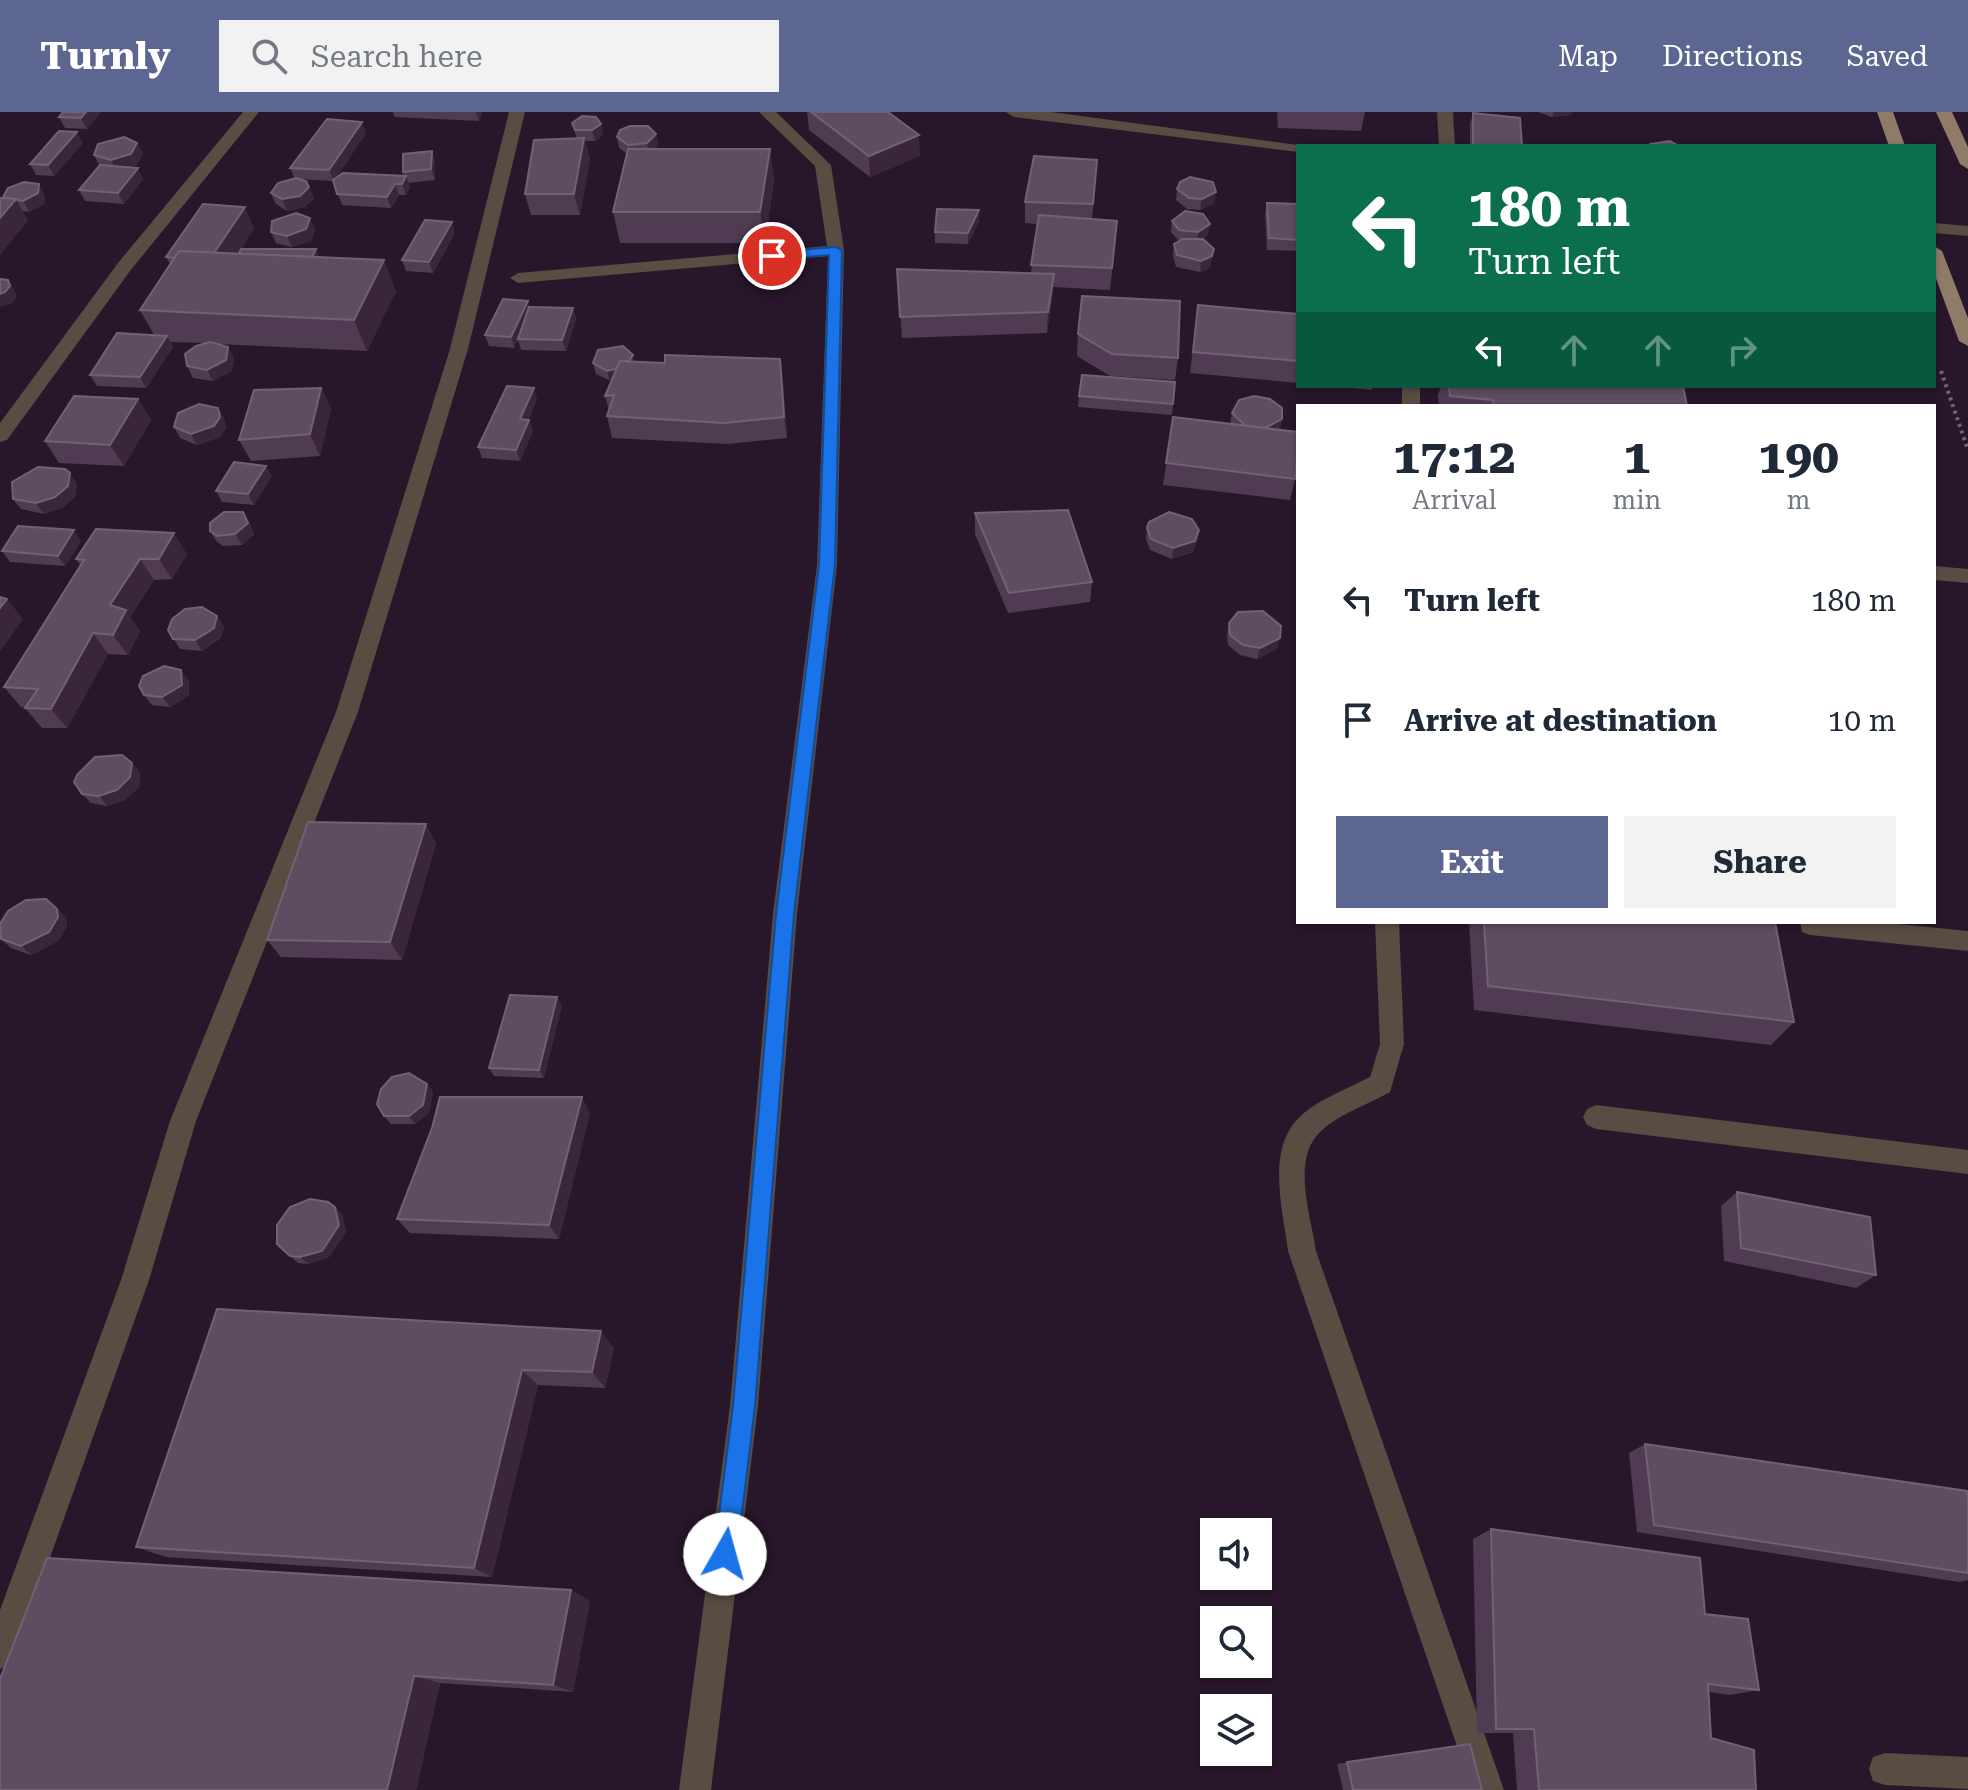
<!DOCTYPE html>
<style>
body{margin:0;font-family:"Roboto Serif",serif;background:#f2f2f3;color:#1f2937;height:100vh;display:flex;flex-direction:column;font-size:30px;white-space:nowrap}
*{box-sizing:border-box;margin:0}
p{font-size:26px;color:#747a83}
.icon{flex:none;width:44px;height:44px;fill:none;stroke:currentColor;stroke-width:2;stroke-linecap:round;stroke-linejoin:round}
.map{position:relative;flex:1;overflow:hidden}
.sheet{position:absolute;left:1296px;top:292px;width:640px;height:520px;display:flex;flex-direction:column;background:#fff;border-radius:0px;box-shadow:0 2px 6px #0004}
.sheet>*{flex:none}
.top-card{position:absolute;left:1296px;top:32px;width:640px;height:244px;border-radius:0px;box-shadow:0 2px 6px #0004;background:#0b6e4f;color:#fff;overflow:hidden}
.buttons{position:absolute;left:1200px;top:1406px;display:grid;gap:16px}
.buttons a{display:grid;place-items:center;width:72px;height:72px;border-radius:0px;background:#fff;box-shadow:0 2px 6px #0004;font-size:40px}
.pin{position:absolute;display:grid;place-items:center;width:68px;height:68px;color:#fff;margin:-34px;border:4px solid #fff;border-radius:50%;box-shadow:0 2px 8px #0007}
.me{position:absolute;width:88px;margin:-44px;rotate:7deg;stroke-linejoin:round;filter:drop-shadow(0 0 6px #0008)}
.turn{display:flex;align-items:center;gap:28px;height:168px;padding:0 40px;font-size:36px}
.turn .icon{width:104px;height:104px;stroke-width:2.5}
.turn b{display:block;font-size:56px;line-height:68px}
.lanes{display:flex;align-items:center;height:76px;padding:0 40px;background:#0003;justify-content:center;gap:40px;direction:ltr}
.lanes .off{opacity:.35}
.eta{display:flex;justify-content:space-evenly;align-items:center;height:136px;text-align:center}
.eta b{font-size:48px;font-weight:700;line-height:56px}
.button{display:flex;gap:16px;margin-top:auto;padding:16px 40px}
.button a{flex:1;height:92px;border-radius:0px;background:#5c6690;color:#fff;font-size:32px;font-weight:700;line-height:92px;text-align:center}
.button a+a{background:#f2f2f3;color:#1f2937}
ul{padding:0;list-style:none}
li{display:flex;align-items:center;gap:24px;height:120px;padding:0 40px}
li div{flex:1}
li b{display:block;font-size:30px}
li em{font-style:normal}
header{display:flex;align-items:center;gap:48px;box-sizing:border-box;height:112px;padding:0 40px;background:#5c6690;color:#fff}
header strong{font-size:38px}
nav{display:flex;gap:44px;margin-inline-start:auto;font-size:28px}
.search{width:560px;height:72px;background:#f2f2f3;display:flex;align-items:center;gap:20px;box-sizing:border-box;padding:0 28px;border-radius:0px;color:#747a83;font-size:30px}
.map>svg:first-child{display:block}
.lines{fill:none;stroke-linecap:round;stroke-linejoin:round}
.path{stroke:#736375;stroke-width:4;stroke-dasharray:3 4;stroke-linecap:butt}
.minor{fill:#574d43;fill-rule:evenodd}
.major{fill:#907b68;fill-rule:evenodd}
.wall{fill:#4f3c52}
.shaded-wall{fill:#39263b}
.building{fill:#5e4c61;stroke:#726175;stroke-width:2}
.route{fill:#1a73e8;stroke:#114b97;stroke-width:2}
</style>
<header>
<strong>Turnly</strong>
<div class="search"><svg class="icon" aria-label="search" viewBox="0 0 24 24"><circle cx="10" cy="10" r="6"/><path d="M15 15l6 6"/></svg>Search here</div>
<nav><a>Map</a><a>Directions</a><a>Saved</a></nav>
</header>
<div class="map">
<svg width="1968" height="1678" viewBox="0 0 1968 1678">
<rect width="100%" height="100%" fill="#28162a"/>
<g class="lines">
<polyline class="path" points="1941,259 1968,338"/>
<g class="minor">
<polygon points="243,0 259,0 130,159 7,328 0,330 0,311 118,151"/>
<polygon points="509,0 525,0 468,237 358,600 196,1009 149,1168 16,1541 11,1552 0,1557 0,1498 121,1168 170,1009 336,600 450,237"/>
<polygon points="759,0 776,0 831,53 844,138 837,453 797,802 758,1294 711,1678 679,1678 730,1294 773,802 817,453 828,144 518,171 510,166 518,161 827,134 815,54"/>
<polygon points="1006,0 1051,0 1305,34 1298,34 1298,40 1014,5"/>
<polygon points="1437,0 1453,0 1455,34 1439,34"/>
<polygon points="1934,111 1968,114 1968,124 1934,121"/>
<rect x="1402" y="274" width="18" height="20"/>
<polygon points="1934,454 1968,457 1968,471 1934,468"/>
<path d="M1375,810H1399L1404,932L1390,980C1369,992 1337,1003 1320,1020C1291,1048 1311,1104 1316,1139L1504,1678H1472L1288,1139C1283,1097 1264,1033 1304,1001C1322,986 1349,976 1370,965L1380,932Z"/>
<polygon points="1800,810 1879,810 1968,819 1968,839 1810,823 1802,820"/>
<polygon points="1596,993 1968,1038 1968,1062 1596,1017 1587,1013 1583,1005 1587,997"/>
<polygon points="1885,1641 1968,1645 1968,1677 1885,1673 1873,1669 1869,1657 1873,1645"/>
</g>
<g class="major">
<polygon points="1877,0 1893,0 1905,34 1889,34"/>
<polygon points="1936,0 1952,0 1968,35 1968,57 1960,52"/>
<polygon points="1934,134 1942,139 1968,206 1968,234 1959,229 1934,161"/>
</g>
</g>
<g class="wall">
<polygon points="101,0 87,17 65,16 59,5"/>
<polygon points="393,0 482,0 479,9 394,5"/>
<polygon points="807,0 888,0 920,44 870,65 809,18"/>
<polygon points="1277,0 1365,0 1361,19 1278,16"/>
<polygon points="1538,0 1572,0 1571,3 1552,5"/>
<polygon points="1473,1 1522,34 1470,34 1470,12"/>
<polygon points="572,11 601,12 603,23 595,29 585,29 590,48 580,103 531,103 525,82 577,27"/>
<polygon points="366,21 336,66 404,64 403,60 432,39 435,50 435,68 408,71 410,75 406,83 399,83 391,96 342,93 333,69 300,67 314,86 305,95 287,99 276,92 271,81 295,67 290,56"/>
<polygon points="656,22 658,33 655,37 770,37 774,68 765,131 620,131 613,100 627,42 619,36 617,25"/>
<polygon points="83,31 54,64 36,63 30,52"/>
<polygon points="137,31 143,42 137,53 129,55 143,67 124,92 85,89 79,78 99,53 94,43"/>
<polygon points="1097,48 1092,107 1115,131 1110,178 1053,175 1047,221 902,226 897,157 1031,161 1037,112 1025,111 1025,90"/>
<polygon points="1177,77 1216,80 1214,91 1200,98 1187,97 1176,88"/>
<polygon points="45,83 44,92 29,100 22,99 28,109 0,86"/>
<polygon points="1267,91 1298,92 1298,139 1267,138 1265,102"/>
<polygon points="979,98 979,109 968,132 935,131 935,120"/>
<polygon points="1172,109 1210,112 1208,123 1203,127 1214,137 1210,156 1200,160 1176,155 1173,143 1174,132 1179,129 1171,120"/>
<polygon points="254,116 241,137 316,137 319,145 396,179 367,239 216,232 234,246 232,259 213,269 193,266 187,254 206,231 170,230 173,235 146,276 97,274 90,263 154,223 140,198 170,152 166,145"/>
<polygon points="315,117 311,129 292,135 276,131 271,120"/>
<polygon points="455,121 433,161 406,159 402,148"/>
<polygon points="1198,193 1298,202 1298,271 1190,261"/>
<polygon points="529,195 573,196 576,207 566,239 521,238 518,228 514,236 489,234 485,223"/>
<polygon points="1078,222 1178,246 1175,268 1110,264 1077,244"/>
<polygon points="633,243 634,249 783,269 787,326 728,332 612,326 607,304 609,298 605,284 611,269 596,262 593,251"/>
<polygon points="1175,270 1172,303 1078,295 1079,284"/>
<polygon points="1330,274 1373,274 1372,278"/>
<polygon points="1441,274 1683,274 1687,294 1439,294 1438,283"/>
<polygon points="321,276 331,297 320,344 251,349 239,328"/>
<polygon points="138,287 151,308 124,354 59,351 45,329"/>
<polygon points="537,287 528,308 529,308 533,319 520,349 482,346 478,335"/>
<polygon points="218,296 224,307 226,316 220,325 197,333 180,326 174,315"/>
<polygon points="1232,301 1282,307 1280,318 1295,367 1290,388 1163,373 1173,305 1230,312"/>
<polygon points="272,364 254,393 222,390 216,379"/>
<polygon points="77,372 75,385 62,396 44,402 21,397 13,387"/>
<polygon points="975,401 1092,470 1090,490 1008,501 975,422"/>
<polygon points="249,411 254,422 242,433 223,434 217,430 210,419"/>
<polygon points="1147,416 1199,418 1197,429 1193,440 1172,447 1150,438 1146,427"/>
<polygon points="81,429 65,454 10,450 2,439"/>
<polygon points="187,442 172,467 154,468 130,505 140,519 128,543 108,542 67,616 42,616 25,596 26,595 21,595 4,575 80,453 76,447"/>
<polygon points="217,504 224,515 221,526 202,539 180,537 168,518"/>
<polygon points="1229,511 1280,526 1277,537 1257,547 1240,543 1228,533 1227,521"/>
<polygon points="189,569 189,583 170,595 152,593 144,583"/>
<polygon points="132,651 140,661 139,675 125,688 107,694 91,691 82,682"/>
<polygon points="436,731 402,848 281,845 267,828"/>
<polygon points="57,797 66,806 67,814 58,829 31,843 11,836 1,827"/>
<polygon points="1469,810 1775,810 1794,910 1771,933 1474,898"/>
<polygon points="562,894 544,966 494,964 489,956"/>
<polygon points="427,972 433,980 429,1001 415,1012 391,1012 384,1004"/>
<polygon points="590,1001 559,1127 410,1121 397,1107"/>
<polygon points="1737,1080 1876,1163 1856,1176 1724,1149 1721,1094"/>
<polygon points="342,1102 346,1120 329,1145 308,1152 298,1151 277,1132"/>
<polygon points="217,1197 614,1236 605,1276 538,1273 492,1465 166,1445 136,1435"/>
<polygon points="1645,1332 1968,1386 1968,1468 1959,1470 1637,1420 1629,1341"/>
<polygon points="1491,1417 1705,1502 1759,1578 1730,1583 1709,1580 1711,1626 1756,1678 1517,1678 1513,1621 1477,1621 1473,1427"/>
<polygon points="47,1446 571,1478 590,1489 573,1580 440,1571 416,1678"/>
<polygon points="1470,1632 1482,1678 1343,1678 1337,1652"/>
</g>
<g class="shaded-wall">
<polygon points="86,0 101,0 87,17 81,6"/>
<polygon points="476,0 482,0 479,9"/>
<polygon points="1554,0 1572,0 1571,3 1552,5"/>
<polygon points="362,10 366,21 334,69 329,58"/>
<polygon points="601,12 603,23 595,29 592,18"/>
<polygon points="77,20 83,31 54,64 48,53"/>
<polygon points="656,22 658,33 649,43 647,31"/>
<polygon points="919,23 920,44 870,65 869,44"/>
<polygon points="584,26 590,48 580,103 574,82"/>
<polygon points="137,31 143,42 137,53 117,59 111,48"/>
<polygon points="770,37 774,68 765,131 760,100"/>
<polygon points="432,39 435,50 435,68 431,57"/>
<polygon points="138,56 143,67 124,92 118,81"/>
<polygon points="406,64 410,75 406,83 402,72"/>
<polygon points="39,72 45,83 44,92 29,100 23,89"/>
<polygon points="395,72 399,83 391,96 387,85"/>
<polygon points="309,75 314,86 305,95 287,99 282,87"/>
<polygon points="1216,80 1214,91 1200,98 1202,87"/>
<polygon points="16,87 28,109 0,143 0,106"/>
<polygon points="245,95 254,116 220,169 209,148"/>
<polygon points="979,98 979,109 968,132 968,121"/>
<polygon points="310,106 315,117 311,129 292,135 287,124"/>
<polygon points="452,110 455,121 433,161 429,150"/>
<polygon points="1210,112 1208,123 1197,131 1198,120"/>
<polygon points="316,137 320,148 308,155"/>
<polygon points="1214,137 1210,156 1200,160 1201,149"/>
<polygon points="384,148 396,179 367,239 354,208"/>
<polygon points="1054,162 1053,183 1047,221 1048,200"/>
<polygon points="8,168 15,179 17,185 12,191 0,195 0,182"/>
<polygon points="528,189 531,200 514,236 511,225"/>
<polygon points="573,196 576,207 566,239 562,228"/>
<polygon points="167,224 173,235 146,276 140,265"/>
<polygon points="228,235 234,246 232,259 213,269 207,258"/>
<polygon points="633,243 635,254 628,266 610,270 607,259"/>
<polygon points="780,247 783,269 787,326 784,305"/>
<polygon points="321,276 331,297 320,344 310,322"/>
<polygon points="534,276 537,287 523,318 520,307"/>
<polygon points="138,287 151,308 124,354 110,333"/>
<polygon points="218,296 224,307 226,316 220,325 197,333 191,322"/>
<polygon points="1282,307 1280,318 1263,317"/>
<polygon points="529,308 533,319 520,349 516,338"/>
<polygon points="266,354 272,364 254,393 248,382"/>
<polygon points="70,361 77,372 75,385 62,396 44,402 36,391"/>
<polygon points="243,400 254,422 242,433 235,422"/>
<polygon points="74,418 81,429 65,454 58,444"/>
<polygon points="1199,418 1197,429 1193,440 1172,447 1173,436"/>
<polygon points="174,421 187,442 172,467 159,447"/>
<polygon points="140,447 154,468 130,505 140,519 128,543 113,523 110,493"/>
<polygon points="7,487 23,507 0,540 0,496"/>
<polygon points="217,504 224,515 221,526 202,539 195,528"/>
<polygon points="93,521 108,542 67,616 51,597"/>
<polygon points="1280,526 1277,537 1257,547 1260,536"/>
<polygon points="181,558 189,569 189,583 170,595 162,585"/>
<polygon points="132,651 140,661 139,675 125,688 107,694 99,684"/>
<polygon points="426,712 436,731 402,848 390,830"/>
<polygon points="57,797 66,806 67,814 58,829 31,843 21,834"/>
<polygon points="557,885 562,894 544,966 539,958"/>
<polygon points="427,972 433,980 429,1001 415,1012 409,1004"/>
<polygon points="582,985 590,1001 559,1127 549,1113"/>
<polygon points="335,1095 342,1102 346,1120 329,1145 308,1152 300,1145"/>
<polygon points="601,1219 614,1236 605,1276 592,1260"/>
<polygon points="522,1258 538,1273 492,1465 474,1456"/>
<polygon points="571,1478 590,1489 573,1580 553,1573"/>
<polygon points="414,1564 440,1571 416,1678 387,1678"/>
</g>
<g class="building">
<polygon points="63,0 86,0 81,6 59,5"/>
<polygon points="811,0 888,0 919,23 869,44"/>
<polygon points="1473,1 1520,6 1522,34 1473,34"/>
<polygon points="582,4 596,5 601,12 592,18 575,18 572,11"/>
<polygon points="327,7 362,10 329,58 290,56"/>
<polygon points="630,14 648,14 656,22 647,31 628,33 617,25 620,18"/>
<polygon points="59,19 77,20 48,53 30,52"/>
<polygon points="124,25 137,31 131,42 111,48 94,43 98,32"/>
<polygon points="584,26 574,82 525,82 534,28"/>
<polygon points="1670,29 1679,34 1650,34 1650,32"/>
<polygon points="628,37 770,37 760,100 613,100"/>
<polygon points="432,39 431,57 403,60 403,42"/>
<polygon points="1034,44 1097,48 1093,92 1025,90"/>
<polygon points="100,53 138,56 118,81 79,78"/>
<polygon points="343,61 406,64 402,72 395,72 387,85 337,82 333,68"/>
<polygon points="1190,65 1213,70 1216,80 1202,87 1189,86 1177,77 1180,70"/>
<polygon points="296,66 306,69 309,75 300,84 282,87 271,81 278,71"/>
<polygon points="24,70 39,72 38,81 23,89 3,85 8,76"/>
<polygon points="0,86 16,87 0,106"/>
<polygon points="1267,91 1298,92 1298,128 1269,126"/>
<polygon points="203,92 245,95 214,141 179,139 174,146 166,145"/>
<polygon points="937,97 979,98 968,121 935,120"/>
<polygon points="1185,99 1203,102 1210,112 1198,120 1179,118 1172,109"/>
<polygon points="296,101 310,106 306,117 287,124 271,120 272,109"/>
<polygon points="1039,103 1117,109 1112,156 1031,153"/>
<polygon points="425,108 452,110 429,150 402,148"/>
<polygon points="1183,127 1203,127 1214,137 1212,144 1201,149 1177,143 1174,132"/>
<polygon points="241,137 316,137 312,145 239,142"/>
<polygon points="179,139 384,148 354,208 140,198"/>
<polygon points="897,157 1054,162 1048,200 900,205"/>
<polygon points="0,167 8,168 10,174 5,180 0,182"/>
<polygon points="1082,184 1180,189 1178,246 1112,242 1078,222"/>
<polygon points="503,187 528,189 511,225 485,223"/>
<polygon points="1198,193 1298,202 1298,249 1193,240"/>
<polygon points="529,195 573,196 562,228 518,227"/>
<polygon points="117,221 167,224 140,265 90,263"/>
<polygon points="210,230 228,235 226,248 207,258 187,254 185,242 196,234"/>
<polygon points="623,234 633,243 629,249 620,249 616,257 607,259 593,251 598,238"/>
<polygon points="665,243 780,247 784,305 724,311 607,304 614,283 605,284 620,249 665,251"/>
<polygon points="1082,263 1175,270 1173,292 1079,284"/>
<polygon points="507,274 534,276 520,307 529,308 516,338 478,335"/>
<polygon points="1449,274 1683,274 1687,294 1494,294 1493,288 1450,284"/>
<polygon points="321,276 310,322 239,328 254,278"/>
<polygon points="74,284 138,287 110,333 45,329"/>
<polygon points="1254,284 1270,287 1282,296 1282,307 1265,316 1246,314 1232,301 1239,288"/>
<polygon points="199,292 218,296 220,305 214,314 191,322 174,315 178,301"/>
<polygon points="1173,305 1298,320 1298,338 1295,367 1166,351"/>
<polygon points="234,350 266,354 248,382 216,379"/>
<polygon points="38,355 65,357 70,361 68,374 55,385 36,391 13,387 12,370"/>
<polygon points="1068,398 1092,470 1009,481 975,401"/>
<polygon points="224,400 243,400 248,411 235,422 217,424 210,419 210,411"/>
<polygon points="1169,400 1192,407 1199,418 1195,429 1173,436 1151,427 1147,416 1149,410"/>
<polygon points="18,414 74,418 58,444 2,439"/>
<polygon points="96,417 174,421 159,447 140,447 110,493 126,498 113,523 93,521 51,597 25,596 38,577 4,575 84,448 76,447"/>
<polygon points="0,485 7,487 0,496"/>
<polygon points="202,495 217,504 214,516 195,528 173,527 168,518 172,507 185,497"/>
<polygon points="1263,499 1281,514 1280,526 1260,536 1243,533 1230,523 1229,511 1238,500"/>
<polygon points="164,554 181,558 182,573 162,585 144,583 139,574 143,564"/>
<polygon points="122,643 132,651 130,665 117,678 99,684 82,682 74,670 77,663 95,645"/>
<polygon points="308,710 426,712 390,830 267,828"/>
<polygon points="46,787 57,797 58,805 49,820 21,834 1,827 0,812 8,799 26,788"/>
<polygon points="1484,810 1775,810 1794,910 1488,874"/>
<polygon points="510,883 557,885 539,958 489,956"/>
<polygon points="409,961 427,972 423,993 409,1004 384,1004 377,992 381,977 392,965"/>
<polygon points="440,985 582,985 549,1113 397,1107 432,1016"/>
<polygon points="1737,1080 1870,1105 1876,1163 1741,1136"/>
<polygon points="310,1087 328,1090 335,1095 339,1113 322,1139 300,1145 290,1144 277,1132 277,1113 290,1095"/>
<polygon points="217,1197 601,1219 592,1260 522,1258 474,1456 136,1435"/>
<polygon points="1645,1332 1967,1379 1968,1386 1968,1461 1654,1413"/>
<polygon points="1491,1417 1700,1446 1705,1502 1748,1507 1759,1578 1708,1572 1711,1626 1754,1638 1756,1678 1539,1678 1534,1617 1496,1617"/>
<polygon points="47,1446 571,1478 553,1573 414,1564 387,1678 0,1678 0,1567"/>
<polygon points="1470,1632 1482,1678 1353,1678 1347,1650"/>
</g>
<polygon class="route" points="836,135 842,138 835,453 794,802 755,1294 737,1442 733,1450 725,1453 717,1450 714,1442 733,1294 776,802 819,453 829,143 772,148 766,144 772,140"/>
</svg>
<div class="buttons">
<a><svg class="icon" aria-label="sound" viewBox="0 0 24 24"><path d="M4 9h4l5-4v14l-5-4H4zM17 9q2 3 0 6"/></svg></a>
<a><svg class="icon" aria-label="search" viewBox="0 0 24 24"><circle cx="10" cy="10" r="6"/><path d="M15 15l6 6"/></svg></a>
<a><svg class="icon" aria-label="layers" viewBox="0 0 24 24"><path d="M12 4l9 5-9 5-9-5zM3 14l9 5 9-5"/></svg></a>
</div>
<div class="pin" style="left:772px;top:144px;background:#d93025"><svg class="icon" aria-label="arrive" viewBox="0 0 24 24"><path d="M6 21V4h12l-3 4 3 4H6"/></svg></div>
<svg class="me" style="left:725px;top:1442px" viewBox="-20 -20 40 40"><circle r="19" fill="#fff"/><path d="M0-13L10 11 0 6-10 11z" fill="#1a73e8"/></svg>
<div class="top-card">
<div class="turn"><svg class="icon" aria-label="left" viewBox="0 0 24 24"><path d="M17 20v-9H6M10 6l-5 5 5 5"/></svg><div><b>180 m</b>Turn left</div></div>
<div class="lanes"><svg class="icon" aria-label="left" viewBox="0 0 24 24"><path d="M17 20v-9H6M10 6l-5 5 5 5"/></svg><svg class="icon off" aria-label="ahead" viewBox="0 0 24 24"><path d="M12 20V5M6 11l6-6 6 6"/></svg><svg class="icon off" aria-label="ahead" viewBox="0 0 24 24"><path d="M12 20V5M6 11l6-6 6 6"/></svg><svg class="icon off" aria-label="right" viewBox="0 0 24 24"><path d="M7 20v-9h11M14 6l5 5-5 5"/></svg></div>
</div>
<section class="sheet">
<div class="eta">
<div><b>17:12</b><p>Arrival</p></div>
<div><b>1</b><p>min</p></div>
<div><b>190</b><p>m</p></div>
</div>
<ul>
<li><svg class="icon" aria-label="left" viewBox="0 0 24 24"><path d="M17 20v-9H6M10 6l-5 5 5 5"/></svg><div><b>Turn left</b></div><em>180 m</em></li>
<li><svg class="icon" aria-label="arrive" viewBox="0 0 24 24"><path d="M6 21V4h12l-3 4 3 4H6"/></svg><div><b>Arrive at destination</b></div><em>10 m</em></li>
</ul>
<div class="button"><a>Exit</a><a>Share</a></div>
</section>
</div>
